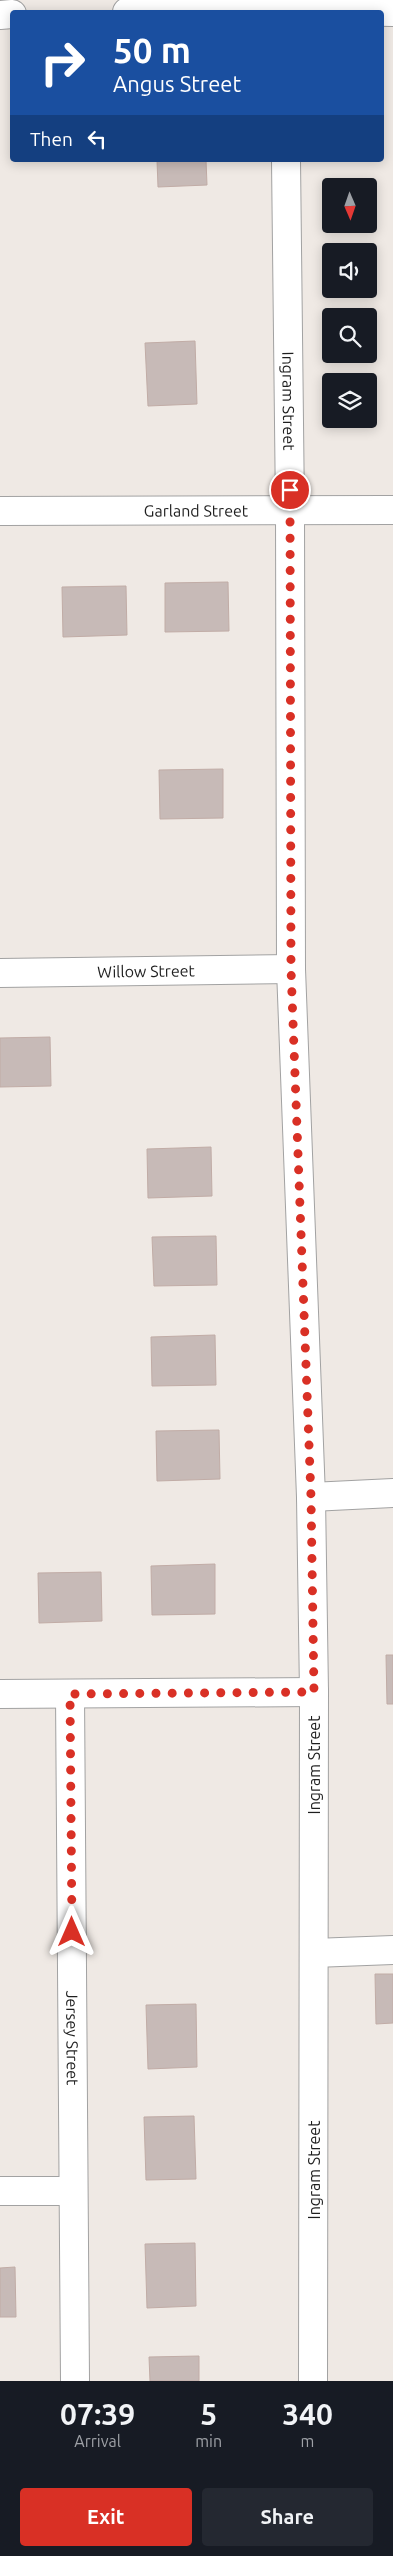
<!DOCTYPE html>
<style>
body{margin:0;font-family:Ubuntu,sans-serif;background:#242831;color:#f1f3f6;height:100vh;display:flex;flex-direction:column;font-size:19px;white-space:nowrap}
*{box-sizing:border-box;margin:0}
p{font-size:16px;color:#9ea1a6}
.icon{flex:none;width:28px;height:28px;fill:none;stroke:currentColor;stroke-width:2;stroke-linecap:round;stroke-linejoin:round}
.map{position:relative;height:2381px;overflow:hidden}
.side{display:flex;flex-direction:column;background:#171b24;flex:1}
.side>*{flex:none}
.top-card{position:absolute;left:10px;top:10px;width:374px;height:152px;border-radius:5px;box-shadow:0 2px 12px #0003;background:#1a4fa0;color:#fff;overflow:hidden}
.needle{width:32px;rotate:178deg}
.fabs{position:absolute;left:322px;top:178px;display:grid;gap:10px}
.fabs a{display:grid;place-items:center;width:55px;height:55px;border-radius:5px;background:#171b24;box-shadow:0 2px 12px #0003;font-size:25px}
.pin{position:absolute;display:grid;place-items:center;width:42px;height:42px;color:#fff;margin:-21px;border:2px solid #fff;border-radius:50%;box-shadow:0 1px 5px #0007}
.me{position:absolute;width:55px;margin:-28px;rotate:0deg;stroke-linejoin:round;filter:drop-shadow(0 0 4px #0008)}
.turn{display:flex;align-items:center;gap:18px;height:105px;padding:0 20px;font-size:22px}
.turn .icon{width:65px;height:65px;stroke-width:2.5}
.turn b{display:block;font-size:35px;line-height:42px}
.then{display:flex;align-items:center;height:48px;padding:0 20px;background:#0003;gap:10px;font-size:19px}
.eta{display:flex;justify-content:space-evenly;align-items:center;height:85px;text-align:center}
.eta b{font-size:30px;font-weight:700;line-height:35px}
.cta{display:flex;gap:10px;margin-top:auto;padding:10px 20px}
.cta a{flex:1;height:58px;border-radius:5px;background:#d93025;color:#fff;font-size:20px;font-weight:700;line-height:58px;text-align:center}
.cta a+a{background:#242831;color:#f1f3f6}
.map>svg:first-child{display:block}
.building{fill:#c7bab7;stroke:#c1aca6}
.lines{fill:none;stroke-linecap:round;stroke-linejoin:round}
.minor-casing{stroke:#a2a2a2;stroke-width:30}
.minor{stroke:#fff;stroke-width:28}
.route{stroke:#d93025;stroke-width:9;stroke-dasharray:0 16.2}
.labels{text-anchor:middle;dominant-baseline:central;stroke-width:4;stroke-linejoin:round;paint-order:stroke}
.street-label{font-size:16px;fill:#1e1e1e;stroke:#fff}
</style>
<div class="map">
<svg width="393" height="2381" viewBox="0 0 393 2381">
<rect width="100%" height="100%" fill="#efe9e4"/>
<g class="building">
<polygon points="157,160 206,160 207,185 158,187"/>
<polygon points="195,341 197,404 148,406 145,343"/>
<polygon points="228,582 229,631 165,632 165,583"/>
<polygon points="126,586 127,635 63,637 62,587"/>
<polygon points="223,769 223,818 160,819 159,770"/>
<polygon points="50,1037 51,1086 0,1087 0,1038"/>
<polygon points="211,1147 212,1196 148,1198 147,1149"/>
<polygon points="216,1236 217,1285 154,1286 152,1237"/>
<polygon points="215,1335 216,1385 152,1386 151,1337"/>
<polygon points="219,1430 220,1479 157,1481 156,1431"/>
<polygon points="215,1564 215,1614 152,1615 151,1566"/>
<polygon points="101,1572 102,1621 39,1623 38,1573"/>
<polygon points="386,1655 393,1655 393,1704 387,1704"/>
<polygon points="375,1974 393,1974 393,2023 376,2024"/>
<polygon points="196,2004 197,2067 148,2069 146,2005"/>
<polygon points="194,2116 196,2179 146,2180 144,2117"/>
<polygon points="195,2243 196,2306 147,2308 145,2244"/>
<polygon points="15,2267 16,2317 0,2317 0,2268"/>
<polygon points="199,2356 199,2381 150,2381 149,2357"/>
</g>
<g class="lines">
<g class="minor-casing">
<g id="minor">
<polyline points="127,12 285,10 393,12"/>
<polyline points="0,15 12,14"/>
<path id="s1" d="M286,160L290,510L291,969L311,1497L314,1692L313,2381"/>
<path id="s2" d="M0,511L393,510"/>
<path id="s3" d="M0,973L291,969"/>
<polyline points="311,1497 393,1493"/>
<polyline points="0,1694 314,1692"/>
<path id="s4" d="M70,1694L75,2381"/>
<polyline points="314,1953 393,1950"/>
<polyline points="0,2191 73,2191"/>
</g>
</g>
<use href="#minor" class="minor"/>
</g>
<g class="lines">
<polyline class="route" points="72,1932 70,1694 314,1692 311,1497 291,969 290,490"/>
</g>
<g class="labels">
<g class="street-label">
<text stroke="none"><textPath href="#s1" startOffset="241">Ingram Street</textPath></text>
<text stroke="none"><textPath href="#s2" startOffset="196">Garland Street</textPath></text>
<text stroke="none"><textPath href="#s3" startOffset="146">Willow Street</textPath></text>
<text transform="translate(314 1765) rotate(-90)">Ingram Street</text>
<text stroke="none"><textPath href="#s4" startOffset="344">Jersey Street</textPath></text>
<text transform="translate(314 2170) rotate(-90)">Ingram Street</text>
</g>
</g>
</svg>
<div class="fabs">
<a><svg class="needle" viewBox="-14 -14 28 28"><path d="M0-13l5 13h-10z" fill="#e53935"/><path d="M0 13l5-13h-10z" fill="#9ea1a6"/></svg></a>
<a><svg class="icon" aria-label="sound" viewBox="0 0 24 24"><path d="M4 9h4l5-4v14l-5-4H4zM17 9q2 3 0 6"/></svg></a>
<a><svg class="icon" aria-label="search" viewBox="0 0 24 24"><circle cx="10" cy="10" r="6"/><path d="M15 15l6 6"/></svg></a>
<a><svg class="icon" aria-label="layers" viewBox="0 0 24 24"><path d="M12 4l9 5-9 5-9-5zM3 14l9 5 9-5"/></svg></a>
</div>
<div class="pin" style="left:290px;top:490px;background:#d93025"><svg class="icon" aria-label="arrive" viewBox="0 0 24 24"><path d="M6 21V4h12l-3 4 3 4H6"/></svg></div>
<svg class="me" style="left:72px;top:1932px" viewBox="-20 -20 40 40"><path d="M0-17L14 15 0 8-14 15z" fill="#d93025" stroke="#fff" stroke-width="4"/></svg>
<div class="top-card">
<div class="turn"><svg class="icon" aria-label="right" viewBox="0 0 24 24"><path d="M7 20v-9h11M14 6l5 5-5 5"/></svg><div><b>50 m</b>Angus Street</div></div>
<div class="then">Then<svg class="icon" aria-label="left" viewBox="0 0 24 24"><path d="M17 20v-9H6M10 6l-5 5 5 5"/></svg></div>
</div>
</div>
<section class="side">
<div class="eta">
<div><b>07:39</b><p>Arrival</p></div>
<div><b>5</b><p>min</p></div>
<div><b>340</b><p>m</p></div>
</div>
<div class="cta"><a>Exit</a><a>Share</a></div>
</section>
